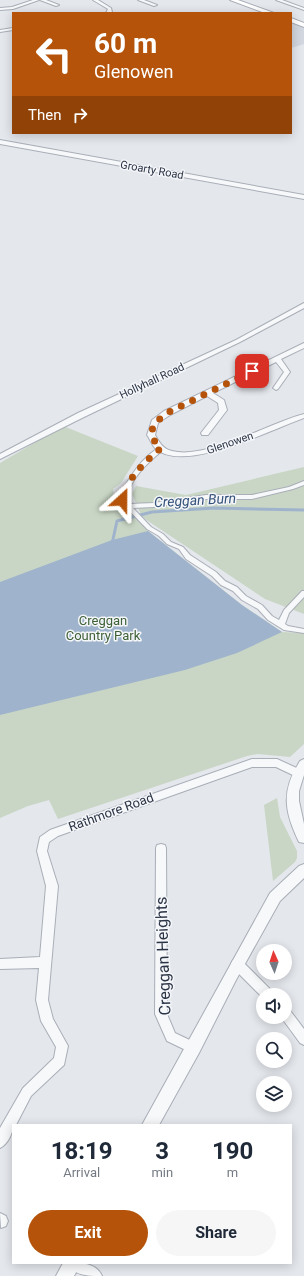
<!DOCTYPE html>
<style>
body{margin:0;font-family:Roboto,sans-serif;background:#f6f6f7;color:#1f2937;height:100vh;display:flex;flex-direction:column;font-size:15px;white-space:nowrap}
*{box-sizing:border-box;margin:0}
p{font-size:13px;color:#747a83}
.icon{flex:none;width:22px;height:22px;fill:none;stroke:currentColor;stroke-width:2;stroke-linecap:round;stroke-linejoin:round}
.map{position:relative;flex:1;overflow:hidden}
.details{position:absolute;left:12px;top:1124px;width:280px;height:140px;display:flex;flex-direction:column;background:#fff;border-radius:0px;box-shadow:0 2px 10px #0003}
.details>*{flex:none}
.top-card{position:absolute;left:12px;top:12px;width:280px;height:122px;border-radius:0px;box-shadow:0 2px 10px #0003;background:#b45309;color:#fff;overflow:hidden}
.needle{width:26px;rotate:357deg}
.controls{position:absolute;left:256px;top:944px;display:grid;gap:8px}
.controls a{display:grid;place-items:center;width:36px;height:36px;border-radius:50%;background:#fff;box-shadow:0 2px 10px #0003;font-size:20px}
.pin{position:absolute;display:grid;place-items:center;width:34px;height:34px;color:#fff;margin:-17px;border-radius:8px;box-shadow:0 2px 6px #0006}
.me{position:absolute;width:44px;margin:-22px;rotate:24deg;stroke-linejoin:round;filter:drop-shadow(0 0 3px #0008)}
.turn{display:flex;align-items:center;gap:14px;height:84px;padding:0 16px;font-size:18px}
.turn .icon{width:52px;height:52px;stroke-width:2.5}
.turn b{display:block;font-size:28px;line-height:34px}
.then{display:flex;align-items:center;height:38px;padding:0 16px;background:#0003;gap:8px;font-size:15px}
.eta{display:flex;justify-content:space-evenly;align-items:center;height:68px;text-align:center}
.eta b{font-size:24px;font-weight:700;line-height:28px}
.primary-button{display:flex;gap:8px;margin-top:auto;padding:8px 16px}
.primary-button a{flex:1;height:46px;border-radius:24px;background:#b45309;color:#fff;font-size:16px;font-weight:700;line-height:46px;text-align:center}
.primary-button a+a{background:#f6f6f7;color:#1f2937}
.map>svg:first-child{display:block}
.built{fill:#d2d6de}
.green{fill:#c9d6c5}
.water{fill:#9fb4cc}
.lines{fill:none;stroke-linecap:round;stroke-linejoin:round}
.stream{stroke:#9fb4cc;stroke-width:3}
.pedestrian-casing{stroke:#a9aeb7;stroke-width:2}
.minor-casing{stroke:#a9aeb7;stroke-width:2}
.tertiary-casing{stroke:#a9aeb7;stroke-width:2}
.secondary-casing{stroke:#a9aeb7;stroke-width:2}
.pedestrian{fill:#f7f8fa;fill-rule:evenodd}
.minor{fill:#f7f8fa;fill-rule:evenodd}
.tertiary{fill:#f7f8fa;fill-rule:evenodd}
.secondary{fill:#fff;fill-rule:evenodd}
.route{stroke:#b45309;stroke-width:7;stroke-dasharray:0 12.6}
.labels{text-anchor:middle;dominant-baseline:central;stroke-width:3;stroke-linejoin:round;paint-order:stroke}
.far-street-label{font-size:11px;fill:#2b3445;stroke:#f4f6f9}
.park-label{font-size:13px;fill:#3f6138;stroke:#f4f6f9}
.street-label{font-size:13px;fill:#2b3445;stroke:#f4f6f9}
.water-label{font-size:14px;font-style:italic;fill:#34527a;stroke:#f4f6f9}
.near-street-label{font-size:16px;fill:#2b3445;stroke:#f4f6f9}
</style>
<div class="map">
<svg width="304" height="1276" viewBox="0 0 304 1276">
<rect width="100%" height="100%" fill="#e4e7ec"/>
<polygon class="built" points="291,23 304,28 304,44 291,48"/>
<g class="green">
<polygon points="63,426 138,456 121,483 113,489 114,496 148,531 242,605 282,632 304,633 304,744 290,757 258,754 247,756 58,819 49,800 28,806 0,818 0,463"/>
<polygon points="304,467 304,614 265,599 142,517 132,494 136,486 186,495"/>
<polygon points="277,798 280,817 297,851 297,858 295,862 273,881 264,805"/>
</g>
<polygon class="water" points="148,531 242,605 282,632 237,653 185,670 0,715 0,582 112,540"/>
<g class="lines">
<polyline class="stream" points="112,544 117,521 152,512 214,508 304,510"/>
<g class="pedestrian-casing">
<path id="pedestrian" d="M161,447L163,448V450C146,464 131,478 125,500L129,504L154,503L206,495H252L289,487L304,481V485L293,489L252,499H206L154,507L133,508L151,527L163,534L171,542L183,547L190,555L216,572L225,581L237,587L246,596L262,605L272,616L279,620L284,610L302,591H304V597L289,613L285,624L288,626L304,629V633L284,630L268,620L258,609L242,600L233,591L221,585L212,576L186,559L179,549L167,544L159,536L147,529L120,501L119,500C124,483 144,454 161,447Z"/>
</g>
<g class="minor-casing">
<g id="minor">
<polygon points="33,0 39,0 13,9 0,10 0,8 12,7"/>
<polygon points="40,0 46,0 59,5 56,6"/>
<polygon points="93,0 98,0 111,8 112,12 106,13 108,9"/>
<polygon points="138,0 144,0 157,5 154,6"/>
<polygon points="276,0 282,0 304,8 304,10"/>
<polygon points="13,28 13,30 0,32 0,30"/>
<polygon points="304,303 304,308 240,342 84,417 0,459 0,454 78,413 236,340"/>
<path d="M304,343V348L281,359L290,372L278,389L276,390L273,388L284,372L276,362L213,393L224,400L227,410L208,435H202L201,433L219,410L218,403L207,396L170,415L158,423L155,435C159,442 163,449 172,451C207,460 269,423 304,414V418C272,429 183,475 155,448C152,445 150,439 147,435L152,420L164,411Z"/>
<path d="M252,759H277L301,770L302,773L301,776L297,777L276,767H252L58,836L49,842L47,851L58,886L48,1000L53,1019L68,1046L64,1065L31,1096L16,1125H13C13,1133 8,1144 0,1148V1128L23,1088L54,1058L56,1047L41,1021L36,1000L39,968L0,969V959L40,957L46,886L37,851L40,837L50,830Z"/>
<polygon points="161,844 165,845 166,848 167,1014 175,1033 198,1044 200,1048 198,1052 194,1054 167,1041 155,1014 156,848 157,845"/>
<polygon points="237,959 241,960 272,991 274,995 263,995 263,998 233,968 231,964 233,960"/>
<polygon points="285,1007 289,1009 304,1029 304,1045 300,1043 281,1017 285,1017"/>
<polygon points="0,1213 6,1216 8,1221 6,1226 1,1228"/>
<path d="M67,1263C80,1263 96,1262 102,1276C89,1276 73,1276 67,1263Z"/>
</g>
</g>
<g class="tertiary-casing">
<g id="tertiary">
<polygon points="0,140 304,195 304,199 0,144"/>
<path d="M304,759V775L299,791V801L304,824V843L299,842C284,811 281,791 300,761Z"/>
<polygon points="304,864 304,878 280,901 236,980 199,1053 159,1125 142,1125 270,893 299,866"/>
<polygon points="63,1263 81,1263 74,1276 56,1276"/>
</g>
</g>
<g class="secondary-casing">
<g id="secondary">
<polygon points="230,0 238,0 274,13 265,13"/>
<polygon points="291,18 304,23 304,27 291,22"/>
</g>
</g>
<use href="#pedestrian" class="pedestrian"/>
<use href="#minor" class="minor"/>
<use href="#tertiary" class="tertiary"/>
<use href="#secondary" class="secondary"/>
</g>
<g class="lines">
<path class="route" d="M122,500C126,479 146,461 161,448C145,434 152,424 167,413L252,371"/>
</g>
<g class="labels">
<g class="far-street-label">
<text transform="translate(152 170) rotate(10)">Groarty Road</text>
<text transform="translate(152 381) rotate(-25)">Hollyhall Road</text>
<text transform="translate(230 443) rotate(-19)">Glenowen</text>
</g>
<g class="park-label">
<text x="103" y="620">Creggan<tspan x="103" dy="15">Country Park</tspan></text>
</g>
<g class="street-label">
<text transform="translate(111 812) rotate(-20)">Rathmore Road</text>
</g>
<g class="water-label">
<text transform="translate(195 500) rotate(-3)">Creggan Burn</text>
</g>
<g class="near-street-label">
<text transform="translate(163 956) rotate(-92)">Creggan Heights</text>
</g>
</g>
</svg>
<div class="controls">
<a><svg class="needle" viewBox="-14 -14 28 28"><path d="M0-13l5 13h-10z" fill="#e53935"/><path d="M0 13l5-13h-10z" fill="#747a83"/></svg></a>
<a><svg class="icon" aria-label="sound" viewBox="0 0 24 24"><path d="M4 9h4l5-4v14l-5-4H4zM17 9q2 3 0 6"/></svg></a>
<a><svg class="icon" aria-label="search" viewBox="0 0 24 24"><circle cx="10" cy="10" r="6"/><path d="M15 15l6 6"/></svg></a>
<a><svg class="icon" aria-label="layers" viewBox="0 0 24 24"><path d="M12 4l9 5-9 5-9-5zM3 14l9 5 9-5"/></svg></a>
</div>
<div class="pin" style="left:252px;top:371px;background:#d93025"><svg class="icon" aria-label="arrive" viewBox="0 0 24 24"><path d="M6 21V4h12l-3 4 3 4H6"/></svg></div>
<svg class="me" style="left:122px;top:500px" viewBox="-20 -20 40 40"><path d="M0-17L14 15 0 8-14 15z" fill="#b45309" stroke="#fff" stroke-width="4"/></svg>
<div class="top-card">
<div class="turn"><svg class="icon" aria-label="left" viewBox="0 0 24 24"><path d="M17 20v-9H6M10 6l-5 5 5 5"/></svg><div><b>60 m</b>Glenowen</div></div>
<div class="then">Then<svg class="icon" aria-label="right" viewBox="0 0 24 24"><path d="M7 20v-9h11M14 6l5 5-5 5"/></svg></div>
</div>
<section class="details">
<div class="eta">
<div><b>18:19</b><p>Arrival</p></div>
<div><b>3</b><p>min</p></div>
<div><b>190</b><p>m</p></div>
</div>
<div class="primary-button"><a>Exit</a><a>Share</a></div>
</section>
</div>
